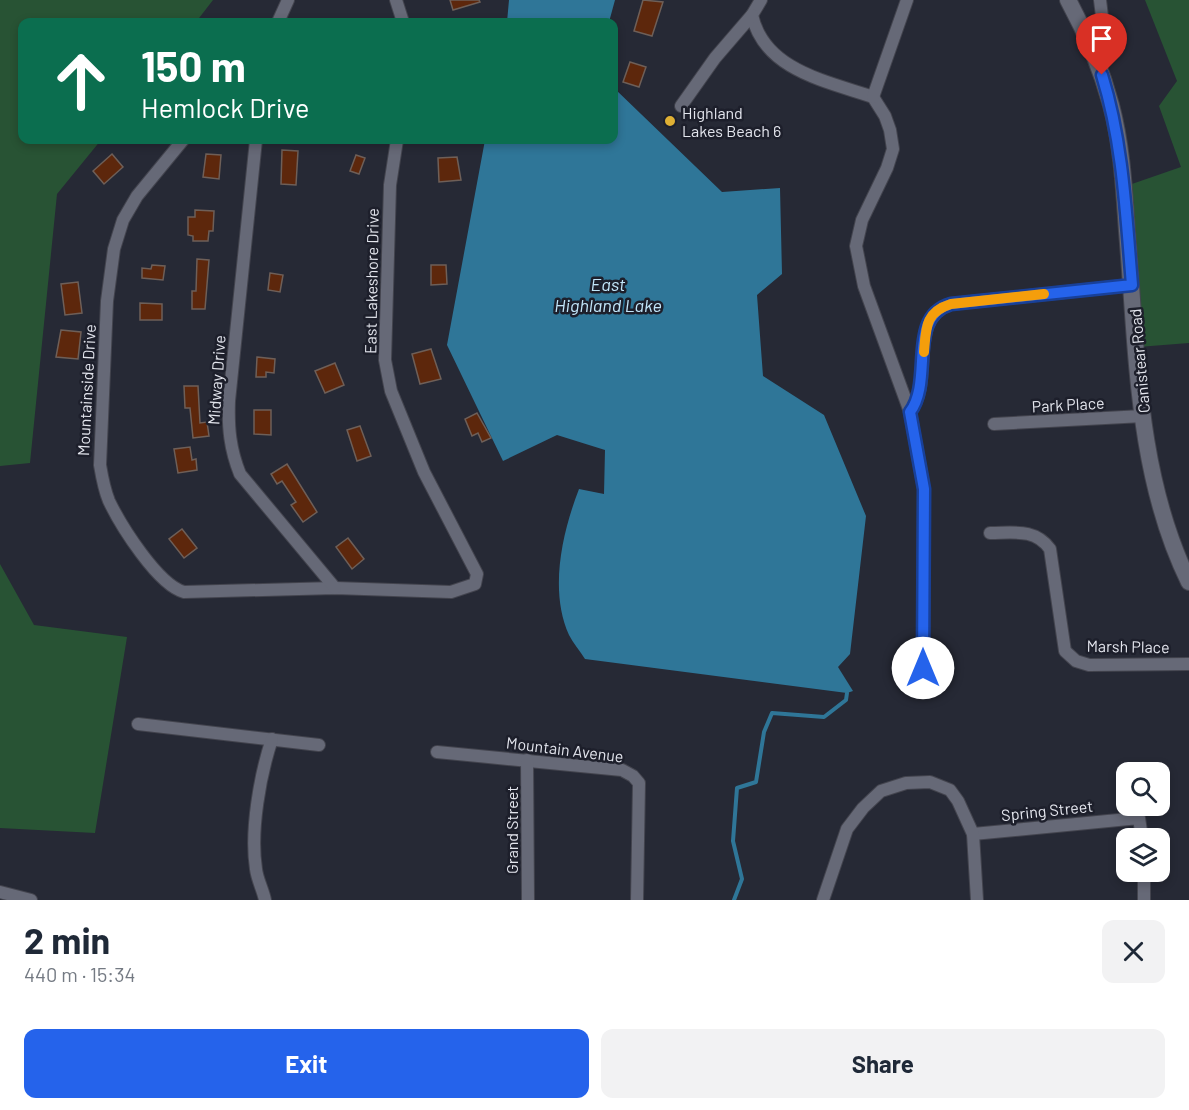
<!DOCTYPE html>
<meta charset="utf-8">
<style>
body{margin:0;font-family:Barlow,sans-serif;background:#f2f2f3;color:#1f2937;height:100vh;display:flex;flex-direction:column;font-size:22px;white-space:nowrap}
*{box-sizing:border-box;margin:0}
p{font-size:20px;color:#747a83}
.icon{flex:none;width:33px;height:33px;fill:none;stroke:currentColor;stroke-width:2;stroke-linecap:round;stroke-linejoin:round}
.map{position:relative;height:900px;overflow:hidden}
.drawer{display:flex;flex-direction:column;background:#fff;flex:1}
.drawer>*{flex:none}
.top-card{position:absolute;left:18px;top:18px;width:600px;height:126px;border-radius:12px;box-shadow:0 3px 9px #0003;background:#0b6e4f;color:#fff;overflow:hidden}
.fabs{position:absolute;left:1116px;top:762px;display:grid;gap:12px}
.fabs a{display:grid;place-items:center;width:54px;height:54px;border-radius:12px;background:#fff;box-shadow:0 3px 9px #0003;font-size:30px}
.pin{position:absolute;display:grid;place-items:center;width:51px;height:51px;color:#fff;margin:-62px -26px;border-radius:50% 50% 50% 0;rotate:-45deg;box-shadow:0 0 6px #0007}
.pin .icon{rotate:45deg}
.me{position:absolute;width:66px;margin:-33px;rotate:0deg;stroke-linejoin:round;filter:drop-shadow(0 0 4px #0008)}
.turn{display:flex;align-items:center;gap:21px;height:126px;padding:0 24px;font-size:27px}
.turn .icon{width:78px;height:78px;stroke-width:2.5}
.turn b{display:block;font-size:42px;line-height:51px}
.round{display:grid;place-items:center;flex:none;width:63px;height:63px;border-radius:12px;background:#f2f2f3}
.summary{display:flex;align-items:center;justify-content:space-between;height:102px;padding:0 24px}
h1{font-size:36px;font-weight:700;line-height:45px}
.action{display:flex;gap:12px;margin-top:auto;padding:12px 24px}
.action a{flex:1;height:69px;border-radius:12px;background:#2563eb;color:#fff;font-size:24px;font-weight:700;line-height:69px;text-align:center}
.action a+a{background:#f2f2f3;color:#1f2937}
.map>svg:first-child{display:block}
.green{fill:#285334}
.water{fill:#2f7698}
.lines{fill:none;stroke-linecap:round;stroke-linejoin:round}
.stream{stroke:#2f7698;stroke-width:4}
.building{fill:#5d270c;stroke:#6e5f58;stroke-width:1.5}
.minor-casing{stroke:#43444e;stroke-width:14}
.tertiary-casing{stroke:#43444e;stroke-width:18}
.minor{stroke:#666977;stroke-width:12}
.tertiary{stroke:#666977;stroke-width:16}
.route-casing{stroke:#184099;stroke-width:15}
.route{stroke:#2563eb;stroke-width:10}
.slow{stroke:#f59e0b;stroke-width:10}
.poi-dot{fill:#dfb034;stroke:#1d1f2b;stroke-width:2}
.labels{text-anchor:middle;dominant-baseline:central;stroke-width:5;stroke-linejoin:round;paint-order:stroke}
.poi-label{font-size:16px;fill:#e3e5ed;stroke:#1d1f2b;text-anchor:start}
.street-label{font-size:16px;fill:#e3e5ed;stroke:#1d1f2b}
.water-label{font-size:18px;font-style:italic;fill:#c2e6fa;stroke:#1d1f2b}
</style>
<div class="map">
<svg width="1189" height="900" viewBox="0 0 1189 900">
<rect width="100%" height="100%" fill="#262935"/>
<g class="green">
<polygon points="0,0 213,0 196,22 22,22 22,140 101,140 57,194 30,463 0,466"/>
<polygon points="1145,0 1189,0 1189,343 1138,347 1129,185 1181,167 1159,106 1177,81"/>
<polygon points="0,564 34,625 127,637 95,833 0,828"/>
</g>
<g class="water">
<polygon points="509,0 615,0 609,22 507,22"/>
<path d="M614,88L722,192L780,188L782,274L757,295L763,376L824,415L866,516L850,654L838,667L853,691L847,693L585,659C580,651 573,643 569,635C549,591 562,533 579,489L604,494L605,450L557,435L503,461L447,345L485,140H614Z"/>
</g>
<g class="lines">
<polyline class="stream" points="734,900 742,879 733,841 737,788 756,782 764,732 772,713 824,717 846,700 847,693"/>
</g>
<g class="building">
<polygon points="450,0 479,0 480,2 453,10"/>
<polygon points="643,0 663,2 652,36 634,31"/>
<polygon points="630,62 646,67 639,87 623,82"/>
<polygon points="282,150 298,151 296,185 281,184"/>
<polygon points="112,154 123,167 104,184 93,171"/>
<polygon points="206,154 221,155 219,179 203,177"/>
<polygon points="356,155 365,158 359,174 350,171"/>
<polygon points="457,157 461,180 439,182 438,158"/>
<polygon points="195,210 214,211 213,231 209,231 208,241 193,241 193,236 188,235 188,217 195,217"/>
<polygon points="197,259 209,260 205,309 192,309 192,291 196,291"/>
<polygon points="152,265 165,266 163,280 142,278 142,268 151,269"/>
<polygon points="431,265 446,265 447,284 431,285"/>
<polygon points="270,273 283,275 280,292 268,290"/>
<polygon points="78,282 82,313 65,315 61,284"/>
<polygon points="140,303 162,304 162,320 140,320"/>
<polygon points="61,330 81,332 78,359 56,357"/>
<polygon points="431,349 441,379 420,384 412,354"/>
<polygon points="257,357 275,359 274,373 266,372 266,377 256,377"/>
<polygon points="335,363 344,385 325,393 315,371"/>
<polygon points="184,386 198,386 200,423 207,422 209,436 193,438 190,408 185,408"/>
<polygon points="254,410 271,410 271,435 254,434"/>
<polygon points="477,413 491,438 482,442 478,433 472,436 465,419"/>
<polygon points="360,426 371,456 357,461 347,430"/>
<polygon points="190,447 192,460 196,459 197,470 178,473 174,449"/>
<polygon points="287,464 317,512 303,522 291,505 296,502 282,481 277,484 271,474"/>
<polygon points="182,529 197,548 184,558 169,539"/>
<polygon points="348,538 364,559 352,569 336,547"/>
</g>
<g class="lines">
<g class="minor-casing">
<g id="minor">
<polyline points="396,0 403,22"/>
<path d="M761,0L752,15C764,70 826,81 873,97L885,116L890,130L893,149L887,168L862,220L856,246L864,286L910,412L924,489L923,668"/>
<polyline points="278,22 288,0"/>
<polyline points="1097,60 1105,41 1100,0"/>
<polyline points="873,97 907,0"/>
<polyline points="681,106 715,58 752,15"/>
<path d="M183,140L137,196L123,220L114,249L107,301L100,465C102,477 104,489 109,501C121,526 158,585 184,592L335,588L451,592L475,584L477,574L424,472L391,391L385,360L390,185L397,140"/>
<path d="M256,140L229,401C228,428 230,449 240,474L335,588"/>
<path d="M910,412C935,380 906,318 951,304L1132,285"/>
<polyline points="994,424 1143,416"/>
<path d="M990,533C1013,533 1035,528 1050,549L1065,651L1076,661L1089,665L1189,664"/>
<polyline points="138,724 319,745"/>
<polyline points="437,752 622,770 633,776 639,783 637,900"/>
<polyline points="527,760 528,900"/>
<polyline points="973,834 1139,818 1142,838"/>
<polyline points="1144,872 1144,900"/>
<polyline points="0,892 31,900"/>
<path d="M265,900C263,890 257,879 256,869C250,831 260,775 272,739"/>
<polyline points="823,900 847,829 863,808 881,791 906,783 930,782 950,790 958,801 973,834 977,900"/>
</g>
</g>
<g class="tertiary-casing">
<path id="tertiary" d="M1068,0C1086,33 1101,68 1111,105C1122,146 1124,189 1127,231C1137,349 1136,474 1189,582"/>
</g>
<use href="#minor" class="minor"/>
<use href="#tertiary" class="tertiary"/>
</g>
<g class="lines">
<g class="route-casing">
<path id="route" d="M923,668L924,489L910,412C934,380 906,317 951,304L1132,285C1126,214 1123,143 1102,75"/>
</g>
<use href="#route" class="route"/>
<path class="slow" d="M924,352C926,328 925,312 951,304L1044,294"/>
</g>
<circle class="poi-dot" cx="670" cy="121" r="6"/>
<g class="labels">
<g class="poi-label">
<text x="682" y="112">Highland<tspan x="682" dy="18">Lakes Beach 6</tspan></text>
</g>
<g class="street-label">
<text transform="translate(371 281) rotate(-89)">East Lakeshore Drive</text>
<text transform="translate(1139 361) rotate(-95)">Canistear Road</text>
<text transform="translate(216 380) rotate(-86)">Midway Drive</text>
<text transform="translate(86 390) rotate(-87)">Mountainside Drive</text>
<text transform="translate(1068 404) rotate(-3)">Park Place</text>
<text transform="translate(1128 646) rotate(1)">Marsh Place</text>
<text transform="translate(565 749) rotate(7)">Mountain Avenue</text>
<text transform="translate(1047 810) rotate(-6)">Spring Street</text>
<text transform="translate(511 830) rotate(-90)">Grand Street</text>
</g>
<g class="water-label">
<text x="608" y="284">East<tspan x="608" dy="21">Highland Lake</tspan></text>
</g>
</g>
</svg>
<div class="fabs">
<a><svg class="icon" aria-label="search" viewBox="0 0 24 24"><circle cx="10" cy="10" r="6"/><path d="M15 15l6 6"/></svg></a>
<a><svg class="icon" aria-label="layers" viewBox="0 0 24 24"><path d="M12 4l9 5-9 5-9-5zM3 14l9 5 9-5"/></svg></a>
</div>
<div class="pin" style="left:1102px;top:75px;background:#d93025"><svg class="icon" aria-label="arrive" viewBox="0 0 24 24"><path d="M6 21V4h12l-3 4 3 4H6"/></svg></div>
<svg class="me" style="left:923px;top:668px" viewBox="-20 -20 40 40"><circle r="19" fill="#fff"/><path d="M0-13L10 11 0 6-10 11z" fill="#2563eb"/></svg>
<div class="top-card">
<div class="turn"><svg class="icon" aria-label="ahead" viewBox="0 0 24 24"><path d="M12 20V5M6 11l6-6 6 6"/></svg><div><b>150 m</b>Hemlock Drive</div></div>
</div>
</div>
<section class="drawer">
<div class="summary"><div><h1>2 min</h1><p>440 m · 15:34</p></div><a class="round"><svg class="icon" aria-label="close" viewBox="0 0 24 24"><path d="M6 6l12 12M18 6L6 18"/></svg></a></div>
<div class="action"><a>Exit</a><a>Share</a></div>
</section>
